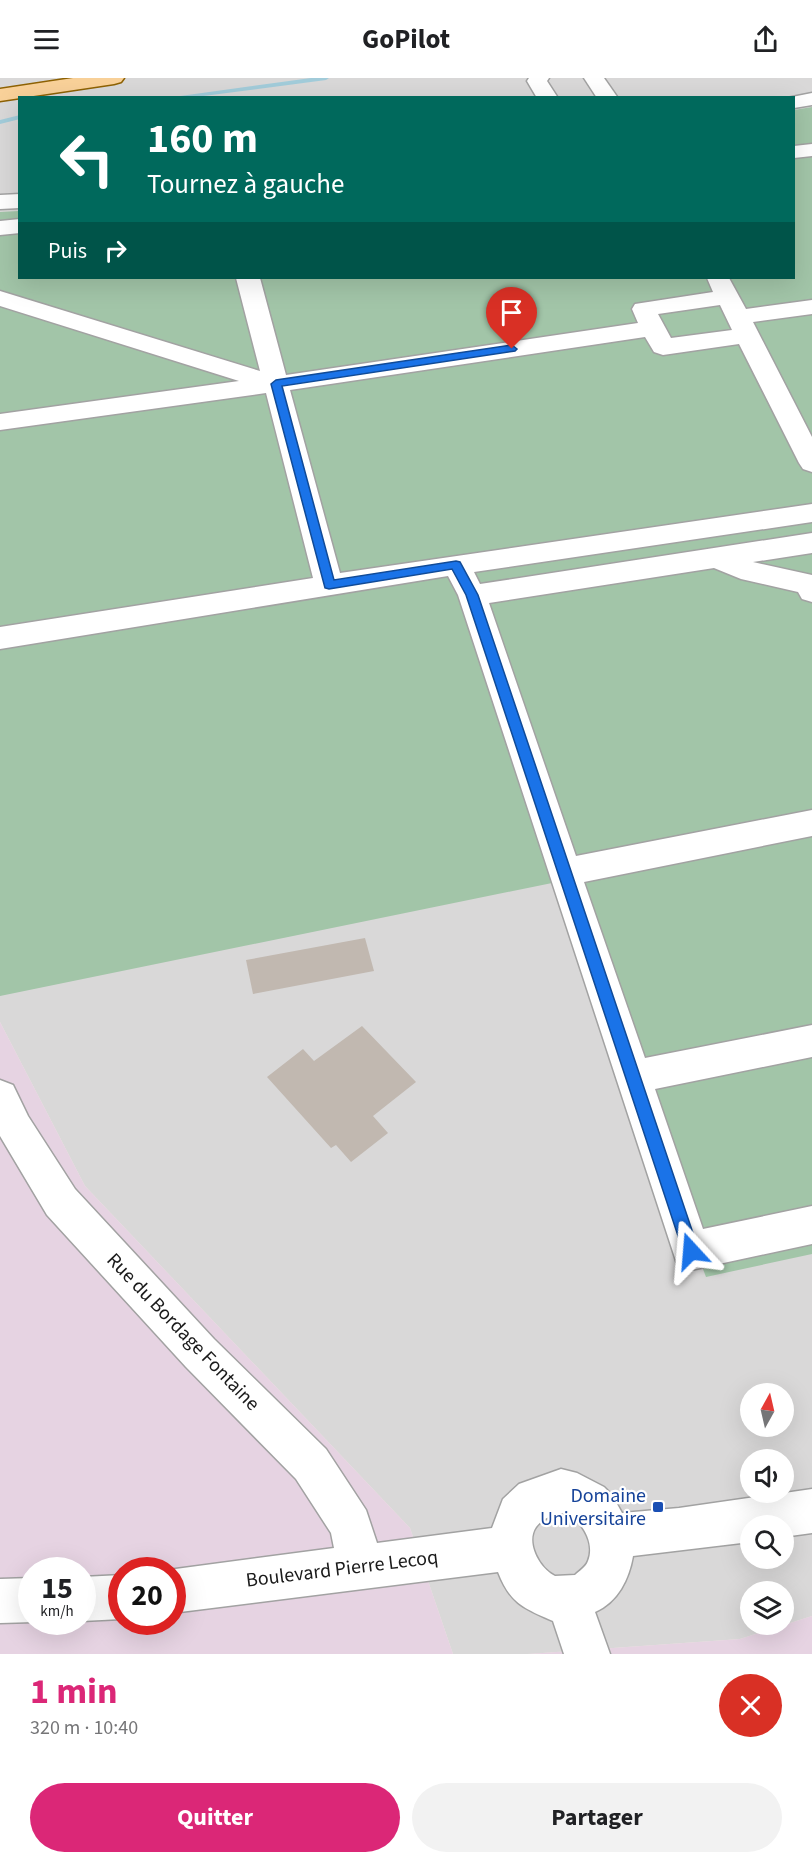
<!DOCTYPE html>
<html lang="fr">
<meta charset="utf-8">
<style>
body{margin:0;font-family:"Source Sans 3",sans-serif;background:#f2f2f2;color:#202124;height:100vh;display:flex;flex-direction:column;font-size:22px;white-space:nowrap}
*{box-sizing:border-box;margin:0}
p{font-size:20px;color:#757577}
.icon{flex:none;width:33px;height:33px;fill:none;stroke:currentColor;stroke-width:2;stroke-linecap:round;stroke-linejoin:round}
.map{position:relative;height:1576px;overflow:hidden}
.drawer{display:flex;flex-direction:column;background:#fff;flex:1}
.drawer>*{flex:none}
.guide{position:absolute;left:18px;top:18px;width:777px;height:183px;border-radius:0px;box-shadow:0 6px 24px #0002;background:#00695c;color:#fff;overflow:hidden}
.needle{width:39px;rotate:8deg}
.buttons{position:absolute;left:740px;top:1305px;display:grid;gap:12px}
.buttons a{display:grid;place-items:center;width:54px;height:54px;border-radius:50%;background:#fff;box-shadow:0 6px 24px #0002;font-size:30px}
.speed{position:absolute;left:18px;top:1479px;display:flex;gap:12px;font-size:30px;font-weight:700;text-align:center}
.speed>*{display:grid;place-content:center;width:78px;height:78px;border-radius:50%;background:#fff;box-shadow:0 6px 24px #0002;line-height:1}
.speed small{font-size:15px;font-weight:400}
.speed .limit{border:9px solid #d22;background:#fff;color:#111}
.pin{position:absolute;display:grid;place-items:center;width:51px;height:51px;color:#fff;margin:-62px -26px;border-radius:50% 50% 50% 0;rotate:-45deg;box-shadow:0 0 6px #0007}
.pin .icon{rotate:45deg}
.me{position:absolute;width:66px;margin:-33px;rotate:341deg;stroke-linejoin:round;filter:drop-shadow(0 0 4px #0008)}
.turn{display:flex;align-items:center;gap:21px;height:126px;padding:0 30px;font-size:27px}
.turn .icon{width:78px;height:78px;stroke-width:2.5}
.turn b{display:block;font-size:42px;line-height:51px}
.then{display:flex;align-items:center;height:57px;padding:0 30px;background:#0003;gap:12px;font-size:22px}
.round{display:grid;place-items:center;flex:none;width:63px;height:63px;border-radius:32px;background:#f2f2f2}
.head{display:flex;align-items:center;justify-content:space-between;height:102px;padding:0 30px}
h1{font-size:36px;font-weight:700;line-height:45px;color:#db2777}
.primary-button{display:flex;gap:12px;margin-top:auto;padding:12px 30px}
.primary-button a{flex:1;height:69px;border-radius:36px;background:#db2777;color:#fff;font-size:24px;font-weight:700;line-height:69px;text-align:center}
.primary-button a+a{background:#f2f2f2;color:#202124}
header{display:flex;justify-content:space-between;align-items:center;height:78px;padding:0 30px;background:#fff;font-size:27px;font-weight:700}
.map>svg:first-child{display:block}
.residential{fill:#d9d8d8;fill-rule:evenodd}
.industrial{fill:#e6d3e2;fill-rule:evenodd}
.cemetery{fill:#a2c5a8}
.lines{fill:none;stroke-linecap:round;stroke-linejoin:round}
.stream{fill:#a2ccda;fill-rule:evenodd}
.building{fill:#c1b8b0}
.minor-casing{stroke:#a2a2a2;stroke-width:3}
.major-casing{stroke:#8e6204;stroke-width:3}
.minor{fill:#fff;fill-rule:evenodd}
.major{fill:#f9d199;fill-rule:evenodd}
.route{fill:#1a73e8;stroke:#114b97;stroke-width:1.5}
.transit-dot{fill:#1a4fb4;stroke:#fff;stroke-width:2}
.labels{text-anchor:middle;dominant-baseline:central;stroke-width:4.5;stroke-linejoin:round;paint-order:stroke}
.near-street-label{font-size:20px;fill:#1b1b1b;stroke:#fff}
.near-transit-label{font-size:20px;fill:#164399;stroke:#fff;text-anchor:end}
</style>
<header><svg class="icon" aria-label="menu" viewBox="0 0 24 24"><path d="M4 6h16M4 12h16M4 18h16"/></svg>GoPilot<svg class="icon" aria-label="share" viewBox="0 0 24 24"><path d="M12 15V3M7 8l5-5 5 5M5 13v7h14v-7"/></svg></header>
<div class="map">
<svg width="812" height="1576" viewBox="0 0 812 1576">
<rect width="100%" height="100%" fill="#ede9e1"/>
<path class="residential" d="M0,0H812V1538L740,1561L528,1576H453L410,1450L85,1108L0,944ZM20,20H794V200H20ZM750,1316H783V1348H750ZM750,1382H783V1414H750ZM750,1448H783V1480H750ZM750,1514H783V1546H750Z"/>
<g class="industrial">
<path d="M0,944L85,1108L410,1450L453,1576H0ZM32,1492H82V1544H32ZM122,1492H172V1544H122Z"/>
<polygon points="812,1538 812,1576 528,1576 740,1561"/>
</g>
<polygon class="cemetery" points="812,29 812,1176 706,1199 557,804 0,918 0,134 19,133 20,200 794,200 794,32"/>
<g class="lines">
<g class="stream">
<polygon points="311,0 329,0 326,2 188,20 166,20"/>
<polygon points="20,37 20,41 0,46 0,42"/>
</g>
</g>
<g class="building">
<polygon points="365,860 374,893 253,916 246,882"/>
<polygon points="362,948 416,1004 373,1038 388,1055 351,1084 336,1067 331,1070 267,999 303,971 314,983"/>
</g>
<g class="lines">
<g class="minor-casing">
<g id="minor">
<polygon points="529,0 549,0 547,3 558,20 537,20 527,3"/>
<polygon points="584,0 604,0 618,20 597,20"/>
<polygon points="812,15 812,27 794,30 794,20 787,20"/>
<polygon points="812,66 812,78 794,80 794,68"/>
<polygon points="20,116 20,130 0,131 0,117"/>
<polygon points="20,141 20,155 0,157 0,143"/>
<path d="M236,200H260L286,297L638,245L632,231L635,226L713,214L707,200H729L746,231L812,222V236L753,244L812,359V394L803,391L799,385L739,266L663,277L654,274L645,259L290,312L340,495L812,426V444L474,494L480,506L812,455V475L753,484L812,497V524L802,521L798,514L741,501L714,490L489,525L576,778L812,732V758L584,804L645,980L812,947V979L655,1011L703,1151L812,1128V1166L691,1192L677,1186L458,517L448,498L0,571V549L313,500L266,315L0,352V336L239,303L0,228V213L260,293ZM720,227L732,252L671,260L658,236Z"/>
<path d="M0,1002L13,1007L28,1038L75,1111L214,1261L326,1371L366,1432L377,1465L492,1450L503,1421L519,1406L561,1391L577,1395L604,1409L612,1417L622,1435L679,1430L812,1411V1455L783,1459V1448H750V1464L633,1478C629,1501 618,1524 595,1534L610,1576H564L553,1543C523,1530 510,1525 498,1494L172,1535V1492H168L334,1470L331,1455L296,1401L186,1289L47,1137L0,1058ZM561,1435C580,1438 596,1464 588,1483C586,1489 579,1493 575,1497L555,1498C540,1491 525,1465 536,1449C543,1440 551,1438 561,1435Z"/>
<polygon points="122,1497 122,1541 82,1543 82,1499"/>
<polygon points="32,1500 32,1544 34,1544 0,1545 0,1501"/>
</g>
</g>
<g class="major-casing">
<polygon id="major" points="73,0 124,0 121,4 114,6 0,23 0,11"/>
</g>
<use href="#minor" class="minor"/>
<use href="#major" class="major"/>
</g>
<polygon class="route" points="512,267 517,271 515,273 282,308 334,502 456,483 460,484 478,517 699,1173 697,1178 691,1181 686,1178 683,1173 466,517 452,491 329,511 325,510 271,306 276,302"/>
<rect class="transit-dot" x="652" y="1423" width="12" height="12" rx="3"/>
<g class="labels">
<g class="near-street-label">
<text transform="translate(183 1254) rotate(46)">Rue du Bordage Fontaine</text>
<text transform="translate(342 1491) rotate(-7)">Boulevard Pierre Lecoq</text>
</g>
<g class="near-transit-label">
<text x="646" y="1418">Domaine<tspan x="646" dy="23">Universitaire</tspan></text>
</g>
</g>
</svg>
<div class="buttons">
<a><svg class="needle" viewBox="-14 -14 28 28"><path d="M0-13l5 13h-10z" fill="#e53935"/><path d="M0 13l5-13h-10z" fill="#757577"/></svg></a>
<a><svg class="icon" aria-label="sound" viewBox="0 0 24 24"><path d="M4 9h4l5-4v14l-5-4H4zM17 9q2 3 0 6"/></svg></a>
<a><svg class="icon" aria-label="search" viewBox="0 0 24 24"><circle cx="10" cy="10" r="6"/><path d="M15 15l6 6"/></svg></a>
<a><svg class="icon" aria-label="layers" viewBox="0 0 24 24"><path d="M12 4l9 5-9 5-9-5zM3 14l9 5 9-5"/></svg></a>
</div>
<div class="speed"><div>15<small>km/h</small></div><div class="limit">20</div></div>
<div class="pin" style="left:512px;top:271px;background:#d93025"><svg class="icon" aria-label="arrive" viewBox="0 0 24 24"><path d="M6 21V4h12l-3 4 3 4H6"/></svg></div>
<svg class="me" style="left:691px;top:1173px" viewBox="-20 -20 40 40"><path d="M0-17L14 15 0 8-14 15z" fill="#1a73e8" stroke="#fff" stroke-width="4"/></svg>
<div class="guide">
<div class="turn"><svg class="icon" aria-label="left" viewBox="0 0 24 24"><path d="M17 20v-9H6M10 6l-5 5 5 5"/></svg><div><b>160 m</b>Tournez à gauche</div></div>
<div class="then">Puis<svg class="icon" aria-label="right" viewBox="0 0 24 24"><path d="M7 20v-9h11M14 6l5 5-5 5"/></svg></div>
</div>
</div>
<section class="drawer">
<div class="head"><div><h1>1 min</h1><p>320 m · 10:40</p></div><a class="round" style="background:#d93025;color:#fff"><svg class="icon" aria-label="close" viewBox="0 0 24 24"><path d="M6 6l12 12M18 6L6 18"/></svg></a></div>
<div class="primary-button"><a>Quitter</a><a>Partager</a></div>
</section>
